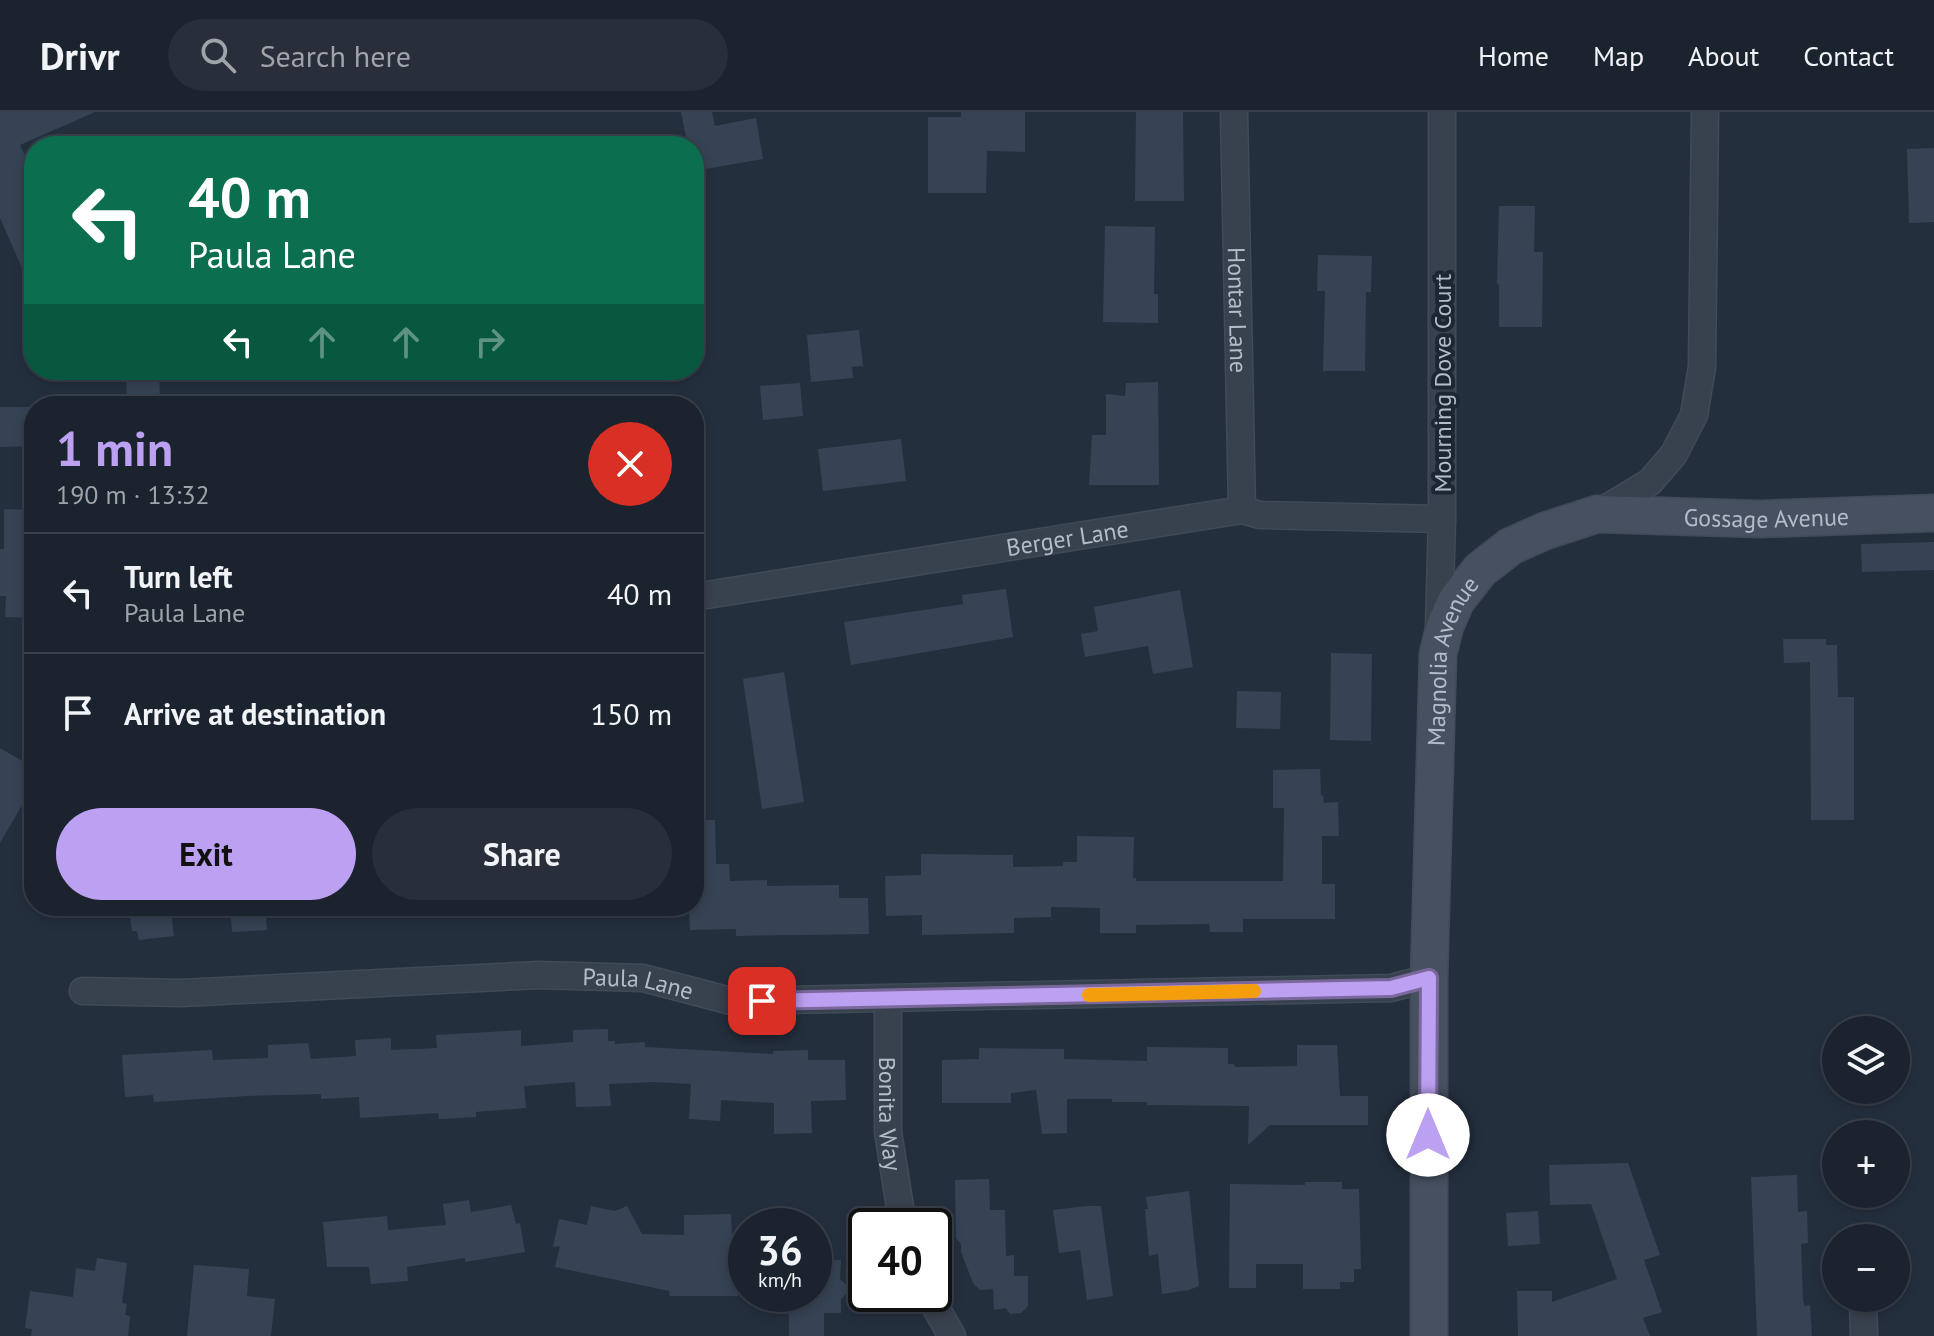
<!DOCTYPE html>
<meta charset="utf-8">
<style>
body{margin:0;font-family:"PT Sans",sans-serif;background:#282f3a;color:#f1f3f6;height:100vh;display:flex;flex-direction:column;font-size:30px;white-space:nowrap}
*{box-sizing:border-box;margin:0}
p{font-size:26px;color:#a0a4aa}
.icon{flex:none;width:44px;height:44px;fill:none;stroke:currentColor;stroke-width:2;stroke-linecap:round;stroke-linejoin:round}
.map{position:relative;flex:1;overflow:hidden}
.details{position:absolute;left:24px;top:284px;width:680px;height:520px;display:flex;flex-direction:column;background:#1b232e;border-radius:32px;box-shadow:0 4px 12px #0003,0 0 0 2px #39404a}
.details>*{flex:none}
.guide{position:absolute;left:24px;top:24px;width:680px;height:244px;border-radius:32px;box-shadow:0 4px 12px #0003,0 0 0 2px #39404a;background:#0b6e4f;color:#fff;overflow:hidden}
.fabs{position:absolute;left:1822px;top:904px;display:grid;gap:16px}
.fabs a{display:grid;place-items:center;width:88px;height:88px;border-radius:50%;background:#1b232e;box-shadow:0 4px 12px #0003,0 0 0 2px #39404a;font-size:40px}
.speed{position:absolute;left:728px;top:1096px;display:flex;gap:16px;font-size:40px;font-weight:700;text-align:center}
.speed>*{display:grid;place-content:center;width:104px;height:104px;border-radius:50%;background:#1b232e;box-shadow:0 4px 12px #0003,0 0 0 2px #39404a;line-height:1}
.speed small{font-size:20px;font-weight:400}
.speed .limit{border:4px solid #111;border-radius:12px;background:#fff;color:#111}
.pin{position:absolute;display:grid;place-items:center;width:68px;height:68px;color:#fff;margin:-34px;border-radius:16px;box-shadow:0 4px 12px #0006}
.me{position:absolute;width:88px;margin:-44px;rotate:0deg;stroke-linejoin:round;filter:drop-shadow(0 0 6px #0008)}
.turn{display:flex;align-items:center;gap:28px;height:168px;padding:0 32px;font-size:36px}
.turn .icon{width:104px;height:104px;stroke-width:2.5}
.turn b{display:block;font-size:56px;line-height:68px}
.lanes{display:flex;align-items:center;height:76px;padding:0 32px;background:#0003;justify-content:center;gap:40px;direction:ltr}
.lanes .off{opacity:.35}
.round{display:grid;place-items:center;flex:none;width:84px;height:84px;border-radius:42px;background:#282f3a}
.headline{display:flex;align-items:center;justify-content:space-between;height:136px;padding:0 32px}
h1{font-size:48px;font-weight:700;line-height:60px;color:#bca0f2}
.primary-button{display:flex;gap:16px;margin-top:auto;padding:16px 32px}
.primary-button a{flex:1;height:92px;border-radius:48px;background:#bca0f2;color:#111;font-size:32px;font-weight:700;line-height:92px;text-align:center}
.primary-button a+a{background:#282f3a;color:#f1f3f6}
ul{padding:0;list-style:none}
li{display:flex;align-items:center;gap:24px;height:120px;padding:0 32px;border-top:2px solid #39404a}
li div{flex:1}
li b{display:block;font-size:30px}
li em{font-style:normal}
header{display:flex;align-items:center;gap:48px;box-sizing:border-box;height:112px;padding:0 40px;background:#1b232e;border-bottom:2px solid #39404a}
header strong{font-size:38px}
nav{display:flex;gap:44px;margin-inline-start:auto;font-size:28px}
.search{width:560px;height:72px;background:#282f3a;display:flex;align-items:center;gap:20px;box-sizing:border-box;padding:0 28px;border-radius:44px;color:#a0a4aa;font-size:30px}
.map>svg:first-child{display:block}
.building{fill:#364354}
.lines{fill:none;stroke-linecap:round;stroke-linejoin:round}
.street-casing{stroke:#414a57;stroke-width:29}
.secondary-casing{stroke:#414a57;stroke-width:39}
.street{stroke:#38414e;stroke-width:26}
.secondary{stroke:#465061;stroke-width:36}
.route-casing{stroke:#7a689d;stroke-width:20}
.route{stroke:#bca0f2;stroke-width:14}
.slow{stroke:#f59e0b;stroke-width:14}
.labels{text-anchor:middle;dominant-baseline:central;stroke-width:8;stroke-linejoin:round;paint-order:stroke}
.street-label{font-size:24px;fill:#b4bcc9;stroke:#1d2633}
</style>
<header>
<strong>Drivr</strong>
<div class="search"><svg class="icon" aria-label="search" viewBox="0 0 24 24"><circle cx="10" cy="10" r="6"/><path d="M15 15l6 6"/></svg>Search here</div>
<nav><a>Home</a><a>Map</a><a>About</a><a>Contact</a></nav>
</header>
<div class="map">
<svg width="1934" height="1224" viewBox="0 0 1934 1224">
<rect width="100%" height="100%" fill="#242f3e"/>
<g class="building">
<polygon points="0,0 95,0 20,33 34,63 34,183 0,106"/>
<polygon points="681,0 712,0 715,14 756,6 763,47 694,59 694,34 688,34"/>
<polygon points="961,0 1025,0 1025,40 987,39 986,81 928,81 928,5 961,5"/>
<polygon points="1136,0 1183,0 1184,89 1135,89"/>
<polygon points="1934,36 1934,110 1909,111 1907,37"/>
<polygon points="1499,94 1535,94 1534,140 1543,140 1542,215 1499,215 1499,173 1497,172"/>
<polygon points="1105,114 1155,115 1154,182 1158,182 1158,211 1103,210"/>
<polygon points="1318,143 1372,144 1371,180 1366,180 1365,259 1323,259 1325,179 1317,179"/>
<polygon points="859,218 863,254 852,255 853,266 811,270 807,223"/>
<polygon points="126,258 159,258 160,294 127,294"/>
<polygon points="1158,270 1159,373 1089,373 1092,323 1106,323 1106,282 1125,284 1126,271"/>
<polygon points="800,271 803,304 763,308 760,274"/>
<polygon points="0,295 34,295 34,334 0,335"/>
<polygon points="901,327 906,369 823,379 818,337"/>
<polygon points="4,397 34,398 34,506 5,505 6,484 0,484 0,437 4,437"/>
<polygon points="1934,430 1934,458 1862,460 1861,432"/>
<polygon points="1006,477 1013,525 851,553 844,510 963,492 962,483"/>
<polygon points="1180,478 1193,555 1153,562 1148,534 1085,545 1081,522 1098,519 1094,495"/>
<polygon points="1783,527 1826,527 1826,533 1837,533 1838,585 1854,585 1854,708 1811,708 1810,550 1784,551"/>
<polygon points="1331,541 1372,542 1371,629 1330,628"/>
<polygon points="784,560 804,690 762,697 743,567"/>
<polygon points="1237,579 1281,580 1280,617 1236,616"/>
<polygon points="0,636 34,656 34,673 0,731"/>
<polygon points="1320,657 1321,683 1323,684 1324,691 1338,690 1339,724 1322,724 1322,772 1335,772 1335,807 1243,807 1243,820 1210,820 1209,812 1136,813 1136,821 1100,821 1100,796 1051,795 1051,805 1014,806 1014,821 922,823 922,803 886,804 885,764 921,763 921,742 1013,743 1013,755 1063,754 1063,750 1077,750 1077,724 1134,725 1133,766 1136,766 1136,769 1283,769 1284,696 1273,696 1273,658"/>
<polygon points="694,708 715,708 716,752 729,752 730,769 767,768 767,774 839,773 839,786 868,786 869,822 736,824 736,817 690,818 689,794 694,794"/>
<polygon points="128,794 170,794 174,824 139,828 137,819 132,819"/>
<polygon points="230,794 265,794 267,818 232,820"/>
<polygon points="608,917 608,929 615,929 615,932 645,930 645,935 773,942 773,939 808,938 808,948 845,948 846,988 811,989 812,1021 774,1022 774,991 721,988 720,1009 689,1007 691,972 654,970 609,972 611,994 576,995 575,970 524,974 526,996 476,1000 476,1005 439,1007 438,1001 360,1006 359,985 321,987 321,982 247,984 154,990 153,983 125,985 122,943 212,938 213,948 268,946 268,933 308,931 311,947 356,944 355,928 391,926 391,938 437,936 436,923 521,918 521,934 573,930 573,918"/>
<polygon points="1297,933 1337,933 1340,984 1368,984 1368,1013 1270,1013 1248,1033 1249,994 1147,993 1147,990 1112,990 1112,987 1067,987 1067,1021 1042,1022 1036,978 1011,981 1011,991 942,991 942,948 979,947 979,936 1064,937 1064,947 1147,949 1147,935 1228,936 1228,952 1234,952 1235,955 1297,954"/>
<polygon points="1628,1051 1660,1143 1644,1148 1662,1200 1643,1206 1650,1224 1518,1224 1517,1179 1552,1179 1552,1190 1617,1167 1591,1092 1550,1093 1549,1053"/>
<polygon points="1797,1063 1798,1100 1807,1099 1808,1131 1801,1132 1803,1188 1805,1194 1810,1193 1812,1224 1757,1224 1751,1065"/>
<polygon points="989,1067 990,1098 1005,1098 1006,1144 1014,1143 1014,1164 1028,1164 1028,1194 1021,1201 1010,1202 1006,1196 994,1198 993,1177 980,1178 973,1171 961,1140 961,1132 956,1126 955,1068"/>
<polygon points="1305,1070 1342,1070 1342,1077 1359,1077 1361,1157 1354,1157 1354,1170 1340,1170 1340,1177 1303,1177 1303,1152 1256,1152 1256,1176 1229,1176 1230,1072 1305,1073"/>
<polygon points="1189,1079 1199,1174 1189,1178 1162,1182 1158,1142 1149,1144 1145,1097 1148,1097 1146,1085"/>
<polygon points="469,1088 471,1100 511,1093 516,1112 520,1111 525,1140 465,1150 465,1146 407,1155 408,1169 371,1172 369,1155 327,1155 323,1110 387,1104 388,1118 446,1113 443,1092"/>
<polygon points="591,1094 615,1099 627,1094 642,1122 684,1123 684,1103 731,1102 733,1140 737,1145 738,1184 670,1184 669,1179 555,1155 560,1134 553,1135 559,1107 587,1113"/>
<polygon points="1087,1094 1101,1094 1113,1184 1087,1188 1080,1138 1059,1141 1053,1098"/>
<polygon points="1538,1099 1540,1132 1508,1134 1506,1101"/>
<polygon points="97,1146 127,1151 122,1191 127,1192 125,1203 130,1204 128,1224 31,1224 32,1217 25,1216 30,1179 73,1185 76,1156 95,1159"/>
<polygon points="841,1148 840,1167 851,1177 841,1187 841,1201 824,1201 824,1224 789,1224 789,1188 792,1188 792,1182 814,1182 814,1149"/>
<polygon points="194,1153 249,1157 247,1184 275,1187 271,1224 187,1224"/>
</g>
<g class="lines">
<g class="street-casing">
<g id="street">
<path id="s1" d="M1234,0L1242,398"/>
<polyline points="1597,402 1650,370 1674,342 1694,303 1702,255 1705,0"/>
<path id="s2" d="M694,485L1242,398L1260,403L1442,407"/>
<polyline points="1439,514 1442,407 1442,0"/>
<path id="s3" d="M83,879L182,881L539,863L643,866L731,889L1391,876L1429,866"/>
<path id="s4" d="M888,888V1020L903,1114"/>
<polyline points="928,1182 952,1224"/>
<polyline points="1863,1186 1864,1224"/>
</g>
</g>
<g class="secondary-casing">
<g id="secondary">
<path id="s5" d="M1429,1224V866L1438,542L1445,514L1456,489L1480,458L1511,434L1545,419L1597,402L1760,407L1934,401"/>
</g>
</g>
<use href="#street" class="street"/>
<use href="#secondary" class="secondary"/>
</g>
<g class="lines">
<g class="route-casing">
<polyline id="route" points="762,889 1391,876 1429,866 1428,1023"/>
</g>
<use href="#route" class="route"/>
<polyline class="slow" points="1089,883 1254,879"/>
</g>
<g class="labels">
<g class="street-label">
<text stroke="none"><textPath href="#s1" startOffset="198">Hontar Lane</textPath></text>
<text transform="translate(1442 271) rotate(-90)">Mourning Dove Court</text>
<text stroke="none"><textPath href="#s5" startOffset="1078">Gossage Avenue</textPath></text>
<text stroke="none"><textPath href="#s2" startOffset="378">Berger Lane</textPath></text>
<text stroke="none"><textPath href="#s5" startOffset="678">Magnolia Avenue</textPath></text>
<text stroke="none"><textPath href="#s3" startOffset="556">Paula Lane</textPath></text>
<text stroke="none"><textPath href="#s4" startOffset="114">Bonita Way</textPath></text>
</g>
</g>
</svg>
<div class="fabs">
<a><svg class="icon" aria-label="layers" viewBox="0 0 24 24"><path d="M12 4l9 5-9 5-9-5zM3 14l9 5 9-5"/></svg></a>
<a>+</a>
<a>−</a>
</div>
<div class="speed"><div>36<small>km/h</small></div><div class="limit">40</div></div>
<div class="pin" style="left:762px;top:889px;background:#d93025"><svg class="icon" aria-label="arrive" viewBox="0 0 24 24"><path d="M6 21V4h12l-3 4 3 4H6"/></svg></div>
<svg class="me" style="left:1428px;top:1023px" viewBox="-20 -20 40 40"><circle r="19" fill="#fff"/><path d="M0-13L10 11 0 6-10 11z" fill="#bca0f2"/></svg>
<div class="guide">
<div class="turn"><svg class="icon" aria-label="left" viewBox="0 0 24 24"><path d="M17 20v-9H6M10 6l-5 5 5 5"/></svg><div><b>40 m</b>Paula Lane</div></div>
<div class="lanes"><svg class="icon" aria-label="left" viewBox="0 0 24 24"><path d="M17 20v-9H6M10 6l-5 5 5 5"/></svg><svg class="icon off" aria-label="ahead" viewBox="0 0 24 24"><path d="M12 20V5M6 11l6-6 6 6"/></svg><svg class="icon off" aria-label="ahead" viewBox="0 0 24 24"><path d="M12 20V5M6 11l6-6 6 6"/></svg><svg class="icon off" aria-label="right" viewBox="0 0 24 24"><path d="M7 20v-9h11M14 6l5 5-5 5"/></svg></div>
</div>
<section class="details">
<div class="headline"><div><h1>1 min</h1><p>190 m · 13:32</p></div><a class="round" style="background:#d93025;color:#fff"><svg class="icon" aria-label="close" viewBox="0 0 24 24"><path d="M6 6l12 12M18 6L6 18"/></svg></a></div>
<ul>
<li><svg class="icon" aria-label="left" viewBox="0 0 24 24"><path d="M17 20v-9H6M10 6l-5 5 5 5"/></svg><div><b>Turn left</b><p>Paula Lane</p></div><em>40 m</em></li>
<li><svg class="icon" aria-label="arrive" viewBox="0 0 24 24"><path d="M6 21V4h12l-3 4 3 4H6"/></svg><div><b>Arrive at destination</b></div><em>150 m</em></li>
</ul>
<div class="primary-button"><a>Exit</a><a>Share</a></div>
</section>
</div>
